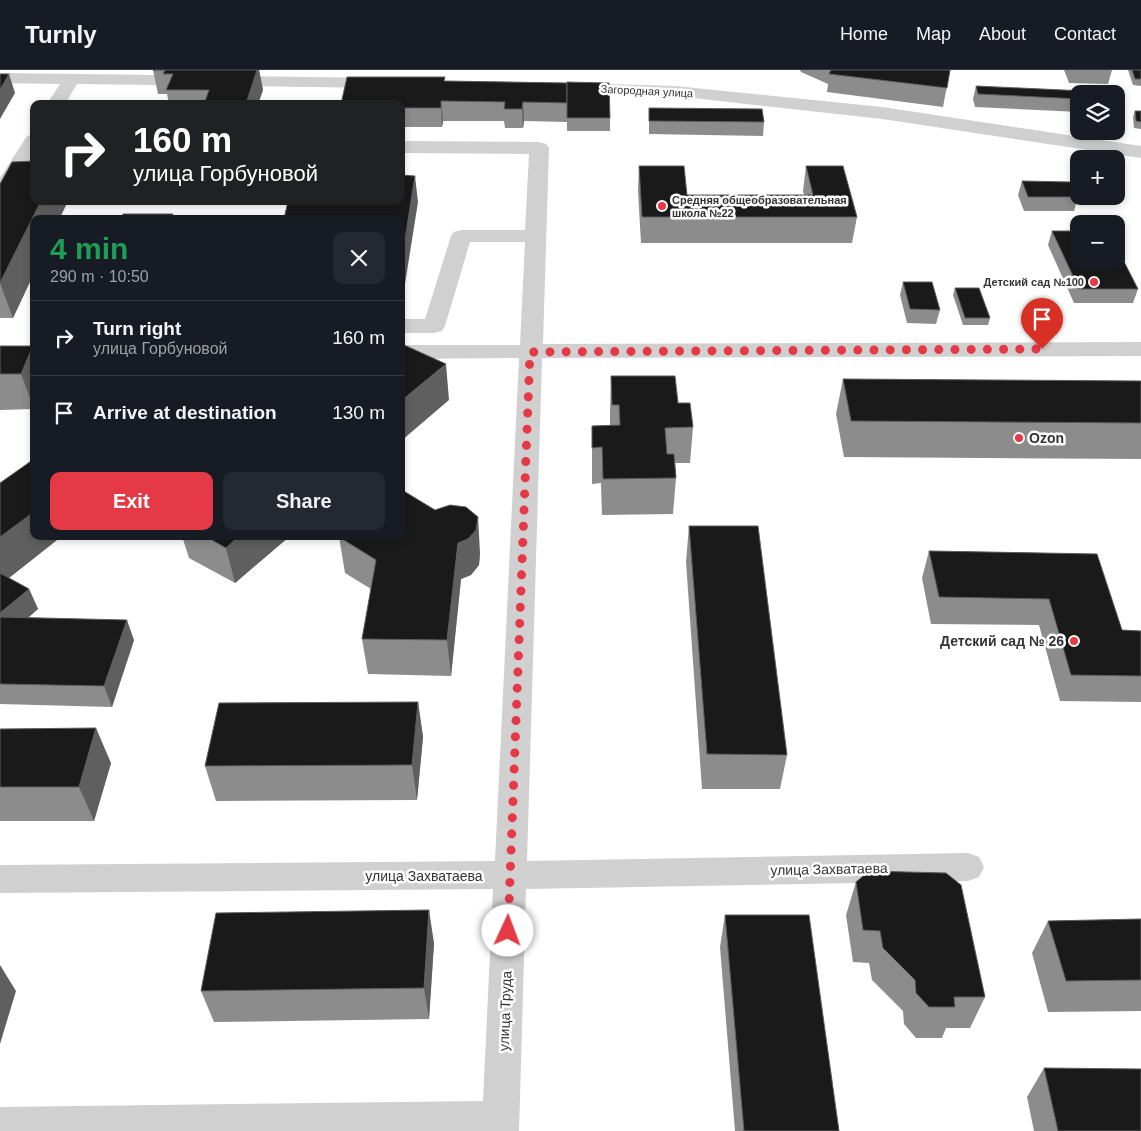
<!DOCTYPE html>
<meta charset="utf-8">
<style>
body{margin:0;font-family:Arial,sans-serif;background:#242831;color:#f1f3f6;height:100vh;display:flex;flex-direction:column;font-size:19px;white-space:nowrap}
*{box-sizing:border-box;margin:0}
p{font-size:16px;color:#9ea1a6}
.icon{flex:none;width:28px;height:28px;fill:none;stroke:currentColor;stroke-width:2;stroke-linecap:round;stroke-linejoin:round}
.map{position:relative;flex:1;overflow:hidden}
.sheet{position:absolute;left:30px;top:145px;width:375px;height:325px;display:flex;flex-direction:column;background:#171b24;border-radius:10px;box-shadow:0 2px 8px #0003}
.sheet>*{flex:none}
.top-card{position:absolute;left:30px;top:30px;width:375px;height:105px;border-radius:10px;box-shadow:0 2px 8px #0003;background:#202124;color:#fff;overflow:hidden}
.buttons{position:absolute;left:1070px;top:15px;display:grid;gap:10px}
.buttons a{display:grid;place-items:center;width:55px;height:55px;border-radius:10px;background:#171b24;box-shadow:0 2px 8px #0003;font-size:25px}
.pin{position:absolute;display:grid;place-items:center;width:42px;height:42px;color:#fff;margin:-51px -21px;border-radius:50% 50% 50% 0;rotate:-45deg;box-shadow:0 0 5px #0007}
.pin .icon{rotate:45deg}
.me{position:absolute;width:55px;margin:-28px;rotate:2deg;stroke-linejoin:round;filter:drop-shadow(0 0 4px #0008)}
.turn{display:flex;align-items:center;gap:18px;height:105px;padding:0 20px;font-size:22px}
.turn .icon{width:65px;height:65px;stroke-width:2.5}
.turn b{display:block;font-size:35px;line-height:42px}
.round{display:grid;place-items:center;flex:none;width:52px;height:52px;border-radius:10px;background:#242831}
.headline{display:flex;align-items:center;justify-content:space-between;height:85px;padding:0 20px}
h1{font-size:30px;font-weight:800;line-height:38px;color:#1e9e55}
.action{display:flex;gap:10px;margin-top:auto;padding:10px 20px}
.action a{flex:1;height:58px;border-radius:10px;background:#e63946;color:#fff;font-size:20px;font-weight:800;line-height:58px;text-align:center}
.action a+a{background:#242831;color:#f1f3f6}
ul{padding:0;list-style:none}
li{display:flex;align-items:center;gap:15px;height:75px;padding:0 20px;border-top:1px solid #363941}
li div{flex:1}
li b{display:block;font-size:19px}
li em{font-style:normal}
header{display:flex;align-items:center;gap:30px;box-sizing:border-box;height:70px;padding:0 25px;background:#171b24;border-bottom:1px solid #363941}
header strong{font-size:24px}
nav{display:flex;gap:28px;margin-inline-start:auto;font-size:18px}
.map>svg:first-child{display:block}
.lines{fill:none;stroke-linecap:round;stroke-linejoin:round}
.minor{fill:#d0d0d0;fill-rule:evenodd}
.wall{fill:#8c8c8c}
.shaded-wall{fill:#5f5f5f}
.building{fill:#1a1a1a;stroke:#5f5f5f}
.route{stroke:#e63946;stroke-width:9;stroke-dasharray:0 16.2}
.poi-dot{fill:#e63946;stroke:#fff;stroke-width:2}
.labels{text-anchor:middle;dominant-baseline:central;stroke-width:5;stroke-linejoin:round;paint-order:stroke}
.far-street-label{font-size:11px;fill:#333;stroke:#fff}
.far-poi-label{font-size:11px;font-weight:bold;fill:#333;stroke:#fff;text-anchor:start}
.poi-label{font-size:14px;font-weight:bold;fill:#333;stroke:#fff;text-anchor:start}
.street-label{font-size:14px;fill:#333;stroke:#fff}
</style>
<header>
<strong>Turnly</strong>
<nav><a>Home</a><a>Map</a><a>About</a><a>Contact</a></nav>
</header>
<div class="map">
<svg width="1141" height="1061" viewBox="0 0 1141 1061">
<rect width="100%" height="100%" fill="#fff"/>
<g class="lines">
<g class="minor">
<polygon points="0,3 384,8 390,9 393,13 390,17 384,18 77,14 65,34 47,34 60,14 0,13"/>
<polygon points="572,13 675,16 882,37 1141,76 1141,88 882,49 675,26 566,22 563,18 566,14"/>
<polygon points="34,64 34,86 7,128 0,130 0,108 27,66"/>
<polygon points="401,71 539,72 546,74 549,78 543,274 1141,272 1141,286 542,288 527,791 968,783 979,787 984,797 979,807 968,811 526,819 519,1061 0,1061 0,1037 483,1031 493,819 0,823 0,795 495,791 519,288 401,289 401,275 520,275 525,172 470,172 445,256 442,261 434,263 401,263 401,249 425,249 451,166 454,162 461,160 525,160 529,84 401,83"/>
</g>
</g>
<g class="wall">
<polygon points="153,0 259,0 263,20 258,34 169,34 167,24 158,24"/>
<polygon points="800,0 950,0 943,37 827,22 828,14 801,2"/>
<polygon points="1064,0 1112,0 1108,14 1069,13"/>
<polygon points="1128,0 1141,0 1141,16 1133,15"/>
<polygon points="445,11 567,13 567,52 524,51 523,58 505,58 504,51 443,51 442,57 401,57 401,34"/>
<polygon points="567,12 610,48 610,61 567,61"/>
<polygon points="976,16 1079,24 1079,42 975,37 973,29"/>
<polygon points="649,38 764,52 763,66 649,64"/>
<polygon points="1135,41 1141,41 1141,59 1134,58 1133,47"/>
<polygon points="639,96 687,125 804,125 803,121 806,96 857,147 852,173 641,173 638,121"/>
<polygon points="1022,111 1078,127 1074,141 1024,141 1018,125"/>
<polygon points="0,114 34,131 68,131 13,248 0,248"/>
<polygon points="1052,161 1138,219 1133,233 1074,233 1048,175"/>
<polygon points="903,212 940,240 936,254 907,253 900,225"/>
<polygon points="955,218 990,248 988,255 963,255 953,225"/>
<polygon points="0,276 33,276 34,278 34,339 0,340"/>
<polygon points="611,306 678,333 693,357 690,393 675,393 676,408 673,444 602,445 601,413 592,414 592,356 610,355 610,342"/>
<polygon points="843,309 1141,311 1141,389 844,387 836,344"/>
<polygon points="0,413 34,466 62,466 9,508 29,519 38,539 28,548 134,570 112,637 0,634"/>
<polygon points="689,456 787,685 780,719 702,719 686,492"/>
<polygon points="182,466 290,466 235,513 189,488"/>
<polygon points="339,467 480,483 479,495 471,505 461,509 451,606 368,604 362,569 371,519 345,503"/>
<polygon points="929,481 1097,484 1122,560 1141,561 1141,632 1060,631 1039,555 931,554 922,508"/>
<polygon points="418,632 423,667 417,730 216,731 205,696"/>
<polygon points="0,659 111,693 94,751 0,751"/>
<polygon points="856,812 985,927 970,958 946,958 942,968 916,968 904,954 903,941 872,910 869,893 853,892 846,845"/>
<polygon points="725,845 839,1061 735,1061 720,877"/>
<polygon points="1141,849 1141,941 1048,942 1032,883 1048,851"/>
<polygon points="434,873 429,949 214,952 201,921"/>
<polygon points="1044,998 1141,1061 1034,1061 1027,1027"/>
</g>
<g class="shaded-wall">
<polygon points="257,0 259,0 263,20 258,34 246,34"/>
<polygon points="9,4 15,23 0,49 0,20"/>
<polygon points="441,31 443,51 442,57 441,38"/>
<polygon points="523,32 524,51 523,58 522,39"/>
<polygon points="415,106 418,132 401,239 401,195"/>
<polygon points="41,131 68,131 59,149 34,149 34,203 13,248 0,213"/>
<polygon points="33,276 34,278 34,338 21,304"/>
<polygon points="446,294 449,330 401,371 401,331"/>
<polygon points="34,442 34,466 62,466 0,515 0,467"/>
<polygon points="478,447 480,483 479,495 471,505 461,509 451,606 447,570 458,473"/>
<polygon points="239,466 290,466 235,513 226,478"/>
<polygon points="29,519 38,539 4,568 0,558 0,543"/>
<polygon points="127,550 134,570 112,637 104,616"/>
<polygon points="418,632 423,667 417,730 412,695"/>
<polygon points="96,658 111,693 94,751 79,717"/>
<polygon points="429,840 434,873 429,949 424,918"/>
<polygon points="0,895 16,921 0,974"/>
</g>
<g class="building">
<polygon points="153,0 257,0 246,34 204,34 209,20 166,20 173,4 163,4 165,0"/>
<polygon points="831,0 950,0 947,18 829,4"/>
<polygon points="1132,0 1141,0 1141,9 1135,9"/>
<polygon points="0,4 9,4 0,20"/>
<polygon points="347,7 445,7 444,11 567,13 567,33 523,32 522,39 504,39 505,32 441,31 441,38 401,38 401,34 341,34"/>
<polygon points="567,12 609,13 610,48 567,48"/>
<polygon points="976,16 1085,21 1085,24 1079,24 1079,29 978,24"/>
<polygon points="649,38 762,39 764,52 649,51"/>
<polygon points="1135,41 1141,41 1141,52 1136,51"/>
<polygon points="34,91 34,131 41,131 0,213 0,114 12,92"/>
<polygon points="639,96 684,96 687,125 813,125 806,96 843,96 857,147 642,147"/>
<polygon points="401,105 415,106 401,195 401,149 284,149 288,131 401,131"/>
<polygon points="1022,111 1071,112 1078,127 1028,127"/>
<polygon points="123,144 173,144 171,149 121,149"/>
<polygon points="1052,161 1079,161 1079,191 1116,191 1116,176 1138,219 1079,219"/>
<polygon points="903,212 932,212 940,240 910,239"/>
<polygon points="955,218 979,218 990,248 965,248"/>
<polygon points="402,274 446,294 401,331 401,275"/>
<polygon points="0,276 33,276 21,304 0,304"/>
<polygon points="611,306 675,306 678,333 690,333 693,357 665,358 667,384 674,384 676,408 603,409 602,377 592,378 592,356 620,355 619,335 612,335"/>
<polygon points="843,309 1141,311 1141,353 851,351"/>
<polygon points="34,389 34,442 0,467 0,413"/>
<polygon points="401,420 402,420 435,440 450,435 466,437 478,447 476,460 468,469 458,473 447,570 362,569 376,490 339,467 401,466"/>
<polygon points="689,456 758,456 787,685 707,684"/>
<polygon points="205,466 239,466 226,478"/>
<polygon points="929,481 1097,484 1122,560 1141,561 1141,606 1071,605 1049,529 939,527"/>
<polygon points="0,503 29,519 0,543"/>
<polygon points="0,547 127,550 104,616 0,614"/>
<polygon points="418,632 412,695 205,696 219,633"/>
<polygon points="96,658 79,717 0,717 0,659"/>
<polygon points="869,801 946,803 961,815 985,927 954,927 955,937 929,937 916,923 915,910 883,878 880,861 863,860 856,812"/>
<polygon points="429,840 424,918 201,921 216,843"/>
<polygon points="725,845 809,845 839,1061 744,1061"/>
<polygon points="1141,849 1141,910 1066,911 1048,851"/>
<polygon points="1044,998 1141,999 1141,1061 1058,1061"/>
</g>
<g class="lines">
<polyline class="route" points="508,861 530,282 1042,279"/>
</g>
<g class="poi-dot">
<circle cx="662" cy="136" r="5"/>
<circle cx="1094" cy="212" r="5"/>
<circle cx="1019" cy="368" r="5"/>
<circle cx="1074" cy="571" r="5"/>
</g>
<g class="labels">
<g class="far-street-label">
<text transform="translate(647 21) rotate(3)">Загородная улица</text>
</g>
<g class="far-poi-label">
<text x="672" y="130">Средняя общеобразовательная<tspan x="672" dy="13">школа №22</tspan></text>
<text x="1084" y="212" text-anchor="end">Детский сад №100</text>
</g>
<g class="poi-label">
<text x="1029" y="368">Ozon</text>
<text x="1064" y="571" text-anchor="end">Детский сад № 26</text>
</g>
<g class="street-label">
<text transform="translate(829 799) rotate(-1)">улица Захватаева</text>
<text x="424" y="806">улица Захватаева</text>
<text transform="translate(505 941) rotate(-88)">улица Труда</text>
</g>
</g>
</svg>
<div class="buttons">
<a><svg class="icon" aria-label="layers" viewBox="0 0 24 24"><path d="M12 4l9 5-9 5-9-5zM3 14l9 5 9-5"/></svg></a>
<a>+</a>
<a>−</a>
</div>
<div class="pin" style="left:1042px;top:279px;background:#d93025"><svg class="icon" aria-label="arrive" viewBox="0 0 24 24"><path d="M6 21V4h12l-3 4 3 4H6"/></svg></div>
<svg class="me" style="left:508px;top:861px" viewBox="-20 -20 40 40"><circle r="19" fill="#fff"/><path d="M0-13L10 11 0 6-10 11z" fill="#e63946"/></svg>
<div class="top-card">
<div class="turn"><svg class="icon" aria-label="right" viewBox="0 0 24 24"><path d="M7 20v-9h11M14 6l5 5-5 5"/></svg><div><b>160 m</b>улица Горбуновой</div></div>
</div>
<section class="sheet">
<div class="headline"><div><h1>4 min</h1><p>290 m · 10:50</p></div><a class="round"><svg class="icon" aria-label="close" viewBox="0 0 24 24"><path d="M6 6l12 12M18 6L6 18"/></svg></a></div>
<ul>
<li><svg class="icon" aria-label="right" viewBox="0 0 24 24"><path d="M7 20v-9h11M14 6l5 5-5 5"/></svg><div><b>Turn right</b><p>улица Горбуновой</p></div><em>160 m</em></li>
<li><svg class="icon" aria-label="arrive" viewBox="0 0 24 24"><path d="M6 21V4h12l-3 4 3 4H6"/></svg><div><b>Arrive at destination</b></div><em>130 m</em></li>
</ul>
<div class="action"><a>Exit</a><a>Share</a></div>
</section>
</div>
